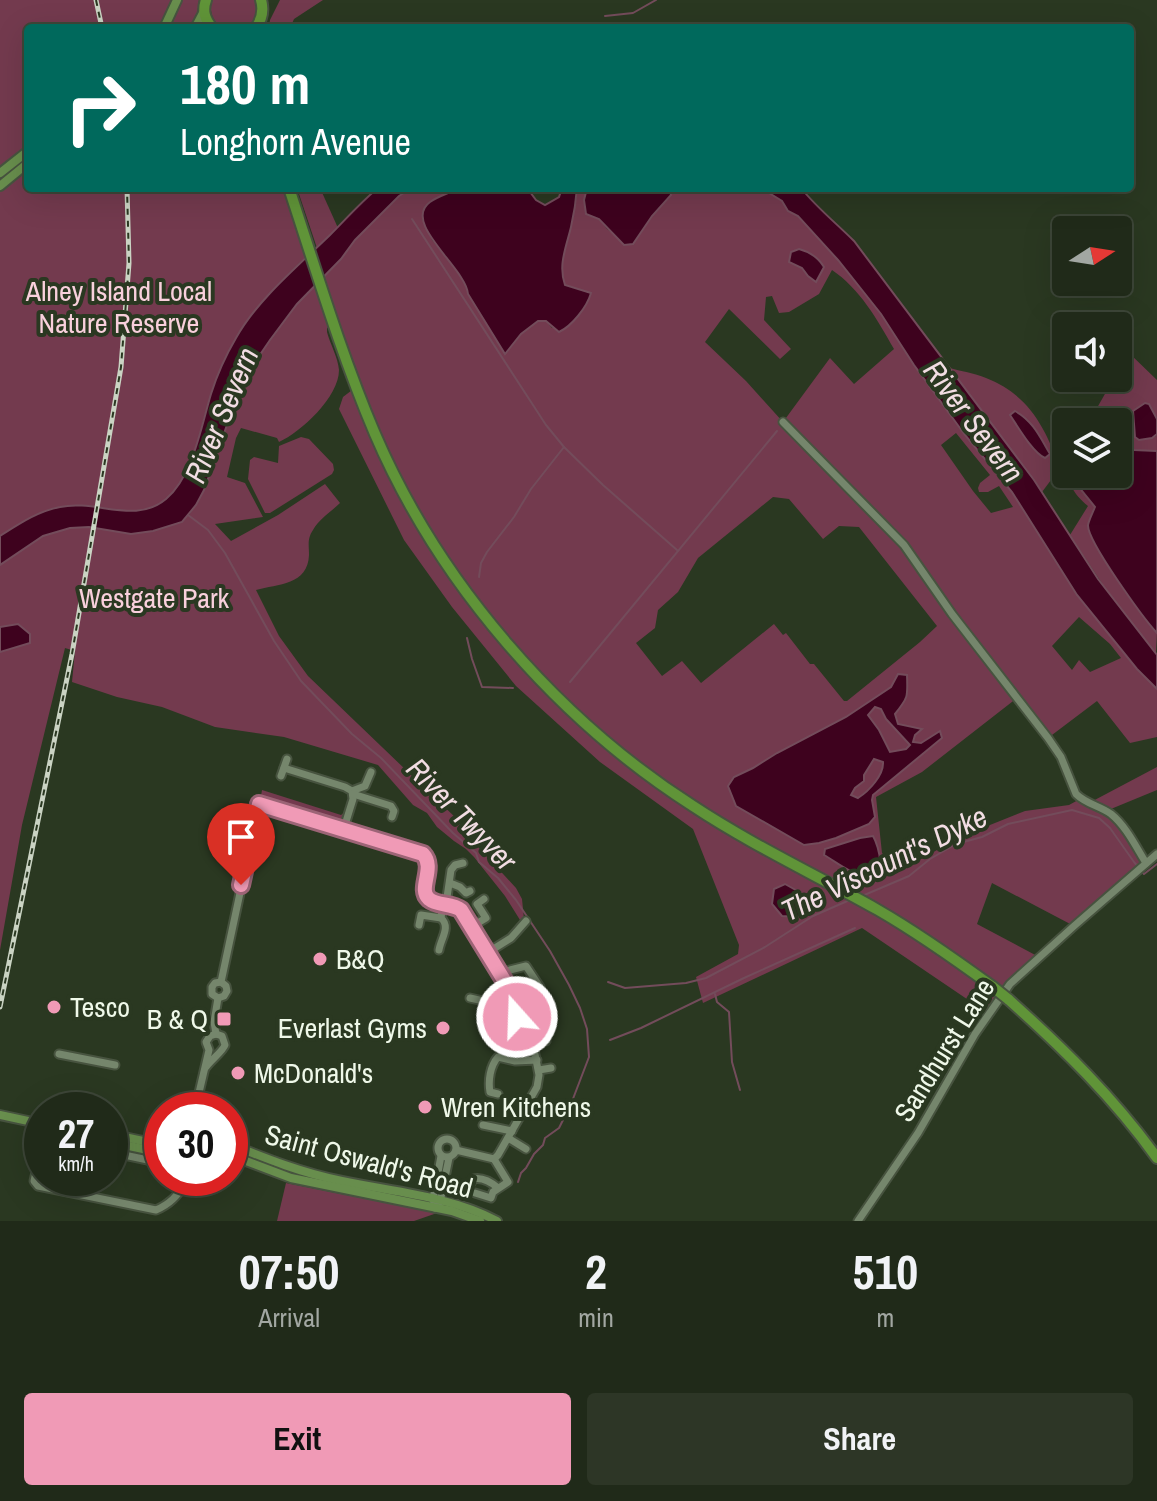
<!DOCTYPE html>
<style>
body{margin:0;font-family:"Archivo Narrow",sans-serif;background:#2d3626;color:#f1f3f6;height:100vh;display:flex;flex-direction:column;font-size:30px;white-space:nowrap}
*{box-sizing:border-box;margin:0}
p{font-size:26px;color:#a2a7a2}
.icon{flex:none;width:44px;height:44px;fill:none;stroke:currentColor;stroke-width:2;stroke-linecap:round;stroke-linejoin:round}
.map{position:relative;height:1221px;overflow:hidden}
.details{display:flex;flex-direction:column;background:#202a19;flex:1}
.details>*{flex:none}
.guide{position:absolute;left:24px;top:24px;width:1110px;height:168px;border-radius:8px;box-shadow:0 8px 32px #0002,0 0 0 2px #3d4638;background:#00695c;color:#fff;overflow:hidden}
.needle{width:52px;rotate:78deg}
.buttons{position:absolute;left:1052px;top:216px;display:grid;gap:16px}
.buttons a{display:grid;place-items:center;width:80px;height:80px;border-radius:8px;background:#202a19;box-shadow:0 8px 32px #0002,0 0 0 2px #3d4638;font-size:40px}
.speed{position:absolute;left:24px;top:1092px;display:flex;gap:16px;font-size:40px;font-weight:700;text-align:center}
.speed>*{display:grid;place-content:center;width:104px;height:104px;border-radius:50%;background:#202a19;box-shadow:0 8px 32px #0002,0 0 0 2px #3d4638;line-height:1}
.speed small{font-size:20px;font-weight:400}
.speed .limit{border:12px solid #d22;background:#fff;color:#111}
.pin{position:absolute;display:grid;place-items:center;width:68px;height:68px;color:#fff;margin:-82px -34px;border-radius:50% 50% 50% 0;rotate:-45deg;box-shadow:0 0 8px #0007}
.pin .icon{rotate:45deg}
.me{position:absolute;width:88px;margin:-44px;rotate:340deg;stroke-linejoin:round;filter:drop-shadow(0 0 6px #0008)}
.turn{display:flex;align-items:center;gap:28px;height:168px;padding:0 24px;font-size:36px}
.turn .icon{width:104px;height:104px;stroke-width:2.5}
.turn b{display:block;font-size:56px;line-height:68px}
.eta{display:flex;justify-content:space-evenly;align-items:center;height:136px;text-align:center}
.eta b{font-size:48px;font-weight:700;line-height:56px}
.action{display:flex;gap:16px;margin-top:auto;padding:16px 24px}
.action a{flex:1;height:92px;border-radius:8px;background:#f09ab6;color:#111;font-size:32px;font-weight:700;line-height:92px;text-align:center}
.action a+a{background:#2d3626;color:#f1f3f6}
.map>svg:first-child{display:block}
.green{fill:#733a4e;fill-rule:evenodd}
.water{fill:#3e021e;stroke:#734c5b;stroke-width:2;fill-rule:evenodd}
.lines{fill:none;stroke-linecap:round;stroke-linejoin:round}
.stream{stroke:#734c5b;stroke-width:2}
.minor-casing{stroke:#47533f;stroke-width:11}
.major-casing{stroke:#47533f;stroke-width:12}
.highway-casing{stroke:#47533f;stroke-width:14}
.minor{stroke:#75866c;stroke-width:7}
.major{stroke:#688e4d;stroke-width:8}
.highway{stroke:#609438;stroke-width:10}
.rail-casing{stroke:#cad3c3;stroke-width:5}
.rail{stroke:#2a3821;stroke-width:2;stroke-dasharray:6;stroke-linecap:butt}
.highway-bridge-casing{stroke:#47533f;stroke-width:14;stroke-linecap:butt}
.highway-bridge{stroke:#609438;stroke-width:10}
.route-casing{stroke:#9c6476;stroke-width:20}
.route{stroke:#f09ab6;stroke-width:14}
.poi-dot{fill:#f09ab6;stroke:#2a3821;stroke-width:3}
.labels{text-anchor:middle;dominant-baseline:central;stroke-width:8;stroke-linejoin:round;paint-order:stroke}
.park-label{font-size:28px;fill:#f9d0dc;stroke:#2a3821}
.poi-label{font-size:28px;fill:#eff8e9;stroke:#2a3821;text-anchor:start}
.street-label{font-size:28px;fill:#eff8e9;stroke:#2a3821}
.water-label{font-size:30px;font-style:italic;fill:#f2dde3;stroke:#2a3821}
</style>
<div class="map">
<svg width="1157" height="1221" viewBox="0 0 1157 1221">
<rect width="100%" height="100%" fill="#2a3821"/>
<g class="green">
<path d="M0,0H199L197,15L205,28H28V188H284L307,256C266,293 233,337 213,389C199,424 196,474 166,499C135,525 96,499 60,507C38,511 19,525 0,536Z"/>
<path d="M212,0H256C260,11 257,20 248,28H221C212,19 209,12 212,0Z"/>
<polygon points="280,0 323,0 294,19 290,28 269,28 270,20"/>
<polygon points="297,188 320,188 338,228 317,248"/>
<path d="M412,188H459L429,203L422,219L432,240L467,284L468,294L505,354L521,334L538,321H546L552,328L591,293L565,285C558,264 566,248 571,227C574,214 576,201 577,188H587L584,200L607,229L618,237L641,233L652,216L671,195L670,188H761L782,201L788,211L798,216L838,260L881,314L914,365L965,435L1012,492L1077,595L1137,669L1157,689V737L1130,743L1097,701L1048,738L1017,698L922,772L876,797L882,853L900,871L960,837L1025,811L1069,805L1080,799L1089,803L1157,767V790L1106,811L1110,813L1146,863L1074,926L992,883L977,924L1039,957L1010,984L989,1014L862,928L703,1003L696,977L738,954L739,945L693,829L600,762L516,686L452,607L404,540L339,409L343,397L356,387C342,369 336,347 330,326L327,328V332C330,344 338,357 339,370C339,397 301,432 279,442L277,438L241,428L236,438L227,477L245,483L263,517L215,524L231,541L278,515L325,484L340,503C331,512 319,519 313,530C307,539 309,545 309,555C308,585 278,584 256,590L279,636L308,676L457,819L468,836L516,888L522,899L524,919L520,920L505,896L474,857L466,849L454,841L437,827L427,813L413,805L378,765L284,737L215,727L162,707L117,697L72,682L75,651L65,648L22,825L0,950V552L47,523L189,515L204,490L234,405L249,371L270,340L297,304L341,259L355,240L399,196ZM832,270C860,289 877,319 894,349L854,384L830,358L783,422L746,381L705,342L729,309L780,359L791,349L764,320L766,297L772,296L779,313L789,312L819,294ZM956,433L990,475L980,483L978,488L979,492H988L999,486L1013,507L991,513L973,491L941,445ZM773,497L789,499L823,539L839,526L859,527L937,626L920,642L847,701H844L814,664H810L786,633L783,635L774,624L701,683L682,661L662,676L636,643L655,628L658,610L678,592L698,558ZM1079,617L1110,644L1121,658L1090,672L1079,660L1072,670L1052,646Z"/>
<polygon points="1129,353 1157,380 1157,419 1149,404 1145,403 1133,411 1133,415 1155,437 1157,434 1157,451 1134,450 1127,445 1122,422 1119,417 1111,422 1089,422 1114,378 1118,378 1118,371"/>
<path d="M949,368C961,371 974,373 986,378C1029,395 1045,427 1060,468L1042,492Z"/>
<polygon points="301,437 309,439 333,464 334,470 332,474 270,513 265,513 248,479 250,460 254,457 278,463 279,446"/>
<path d="M1066,462V474H1076C1077,489 1089,495 1095,507L1091,537L1125,592L1157,633L1156,653L1115,603L1070,535L1088,506C1071,492 1073,486 1062,470Z"/>
<polygon points="262,790 341,815 345,812 343,821 261,796"/>
<polygon points="286,1183 437,1213 414,1221 277,1221"/>
</g>
<g class="water">
<path d="M378,188H412L399,196L355,240L341,259L297,304L270,340L249,371L234,405L204,490L196,505L182,522L153,531L131,534L89,527L70,528L43,536L0,565V536C19,524 38,511 60,507C96,499 135,525 166,499C193,476 201,427 211,394C217,375 226,355 236,338C258,299 298,266 330,235C346,219 361,202 378,188Z"/>
<path d="M459,188H527L536,200L545,205L559,197L562,188H577C576,201 574,214 571,227C566,248 558,265 565,285L591,293C587,307 572,326 559,332L546,321H538L521,334L505,354L468,294C466,268 401,223 430,202C438,196 450,193 459,188Z"/>
<polygon points="587,188 670,188 671,195 652,216 633,244 624,245 599,219 586,214 584,200"/>
<path d="M761,188H801C816,207 836,223 854,241L1034,480L1098,579L1157,655V689L1137,669L1077,595L1012,492L965,435L914,365L881,314L838,260L798,216L788,211L782,201Z"/>
<path d="M799,249C810,252 818,257 824,267L816,282L808,276L802,268L789,262L791,252Z"/>
<polygon points="1145,403 1149,404 1157,419 1157,434 1152,438 1139,440 1135,437 1133,411"/>
<path d="M1015,411C1033,421 1040,437 1050,454L1045,458C1033,453 1018,427 1010,415Z"/>
<path d="M1118,417L1122,422L1127,445L1134,450L1157,451V633C1144,619 1087,541 1088,525C1089,520 1093,512 1095,507L1082,491L1076,481V474H1118V422H1111Z"/>
<polygon points="18,624 30,634 30,643 0,652 0,627"/>
<path d="M898,674L907,675C908,697 908,698 895,714L898,724L922,729L915,735L913,742L921,743L940,731L942,738L873,795L872,800L875,817L869,824L836,838L819,843L804,845L736,806L728,786L734,777L753,768L777,753L846,717L891,687ZM875,707L881,709L886,719L910,745L906,749L890,752L879,730L868,715ZM874,759L883,762C884,775 869,791 858,798L851,795L855,788L864,781V775Z"/>
<path d="M873,836C879,846 889,883 865,877C851,874 836,862 824,855L825,849L860,838Z"/>
<polygon points="785,884 817,902 817,908 809,909 796,917 782,916 772,904 774,889"/>
</g>
<g class="lines">
<g class="stream">
<polyline points="605,16 633,13 656,0"/>
<polyline points="412,219 546,425 564,447 531,489 514,517 487,552 481,563 479,577"/>
<polyline points="564,447 603,485 677,550"/>
<polyline points="188,515 208,530 225,553 274,641 301,681 352,734 381,758 453,833 476,853 479,862 498,878 516,900 550,951 569,985 580,1008 587,1029 589,1057 571,1104 559,1128 545,1138 543,1145 534,1154 526,1168 521,1173 518,1182"/>
<polyline points="467,638 472,659 482,687 513,688"/>
<polyline points="570,682 777,431"/>
<polyline points="862,896 909,876 930,859 956,844 982,837 1008,824 1072,810 1099,818 1110,828 1134,862 1144,874 1157,864"/>
<polyline points="608,982 625,988 686,983 706,978 765,947 813,916 852,899"/>
<polyline points="715,994 717,1002 729,1012 732,1062 740,1090"/>
<polyline points="610,1040 641,1028 744,978 855,928"/>
</g>
<g class="minor-casing">
<g id="minor">
<path d="M783,422L904,545L952,614L1048,738L1061,757L1076,794C1086,804 1100,806 1111,814C1126,826 1136,847 1146,863"/>
<polyline points="284,768 345,787 352,791 353,799 344,828"/>
<polyline points="281,776 287,759"/>
<polyline points="352,791 365,786 371,772"/>
<polyline points="353,794 391,806 394,811 392,817"/>
<polyline points="450,883 460,887 466,893 470,891"/>
<polyline points="446,904 451,870 455,865 463,863"/>
<polyline points="419,925 421,915 441,918"/>
<polyline points="471,927 486,918 477,904 484,899"/>
<path d="M439,950C441,938 451,927 441,918L443,903"/>
<polyline points="487,953 511,938 526,921"/>
<polyline points="501,975 510,970 526,966 540,987 539,991 532,995"/>
<path d="M218,998L224,996L227,991L226,986L221,982L259,804L423,854C435,867 417,889 429,899C437,906 452,904 461,910L507,985L512,1009L531,1034L539,1075L537,1087L498,1155L494,1159"/>
<polyline points="218,998 212,994 212,987 215,983 221,982"/>
<polyline points="470,998 497,1004"/>
<polyline points="493,1003 496,994 507,985"/>
<polyline points="525,1025 550,1007"/>
<polyline points="216,1034 214,1022 218,998"/>
<polyline points="498,1037 501,1025 508,1024 517,1017"/>
<polyline points="533,1045 546,1041"/>
<polyline points="59,1054 115,1065"/>
<path d="M206,1067C211,1060 223,1051 225,1045L222,1036L216,1034"/>
<polyline points="539,1070 551,1068"/>
<path d="M498,1094L490,1092C488,1081 490,1066 498,1057L515,1061L537,1060"/>
<polyline points="200,1110 198,1097 209,1050 206,1042 210,1036 216,1034"/>
<polyline points="483,1125 512,1131"/>
<polyline points="508,1138 526,1149"/>
<circle cx="447" cy="1148" r="9"/>
<path d="M42,1145L34,1181L38,1186L156,1210C170,1204 177,1196 185,1184L184,1178"/>
<polyline points="456,1150 494,1159 508,1182 493,1192 491,1198 475,1193"/>
<polyline points="110,1152 162,1163"/>
<path d="M471,1183L473,1179C482,1177 491,1182 498,1188"/>
<polyline points="185,1184 200,1183 207,1178"/>
<polyline points="440,1202 449,1158"/>
<polyline points="435,1208 433,1199 441,1156"/>
<polyline points="858,1221 918,1133 975,1034 1010,984 1074,926 1157,854"/>
</g>
</g>
<g class="major-casing">
<g id="major">
<polyline points="164,28 177,0"/>
<polyline points="195,28 204,11"/>
<polyline points="0,173 28,151"/>
<polyline points="0,186 28,163"/>
<polyline points="0,1115 42,1124"/>
<polyline points="110,1134 162,1145"/>
<polyline points="110,1142 162,1153"/>
<path d="M230,1144C267,1159 302,1173 342,1181C394,1192 450,1196 497,1221"/>
<polyline points="230,1155 291,1178 452,1211 480,1221"/>
</g>
</g>
<g class="highway-casing">
<g id="highway">
<path d="M206,0C202,11 205,19 212,28"/>
<path d="M256,28C262,19 264,10 261,0"/>
<path d="M289,188C316,270 341,354 375,434C439,583 557,719 693,806C752,845 816,875 878,910C918,933 956,960 993,987"/>
<path d="M1008,999C1063,1048 1114,1098 1157,1158"/>
</g>
</g>
<use href="#minor" class="minor"/>
<use href="#major" class="major"/>
<use href="#highway" class="highway"/>
<g class="rail-casing">
<g id="rail">
<polyline points="96,0 102,28"/>
<polyline points="0,1007 72,654 121,367 129,263 127,188"/>
</g>
</g>
<use href="#rail" class="rail"/>
<g class="highway-bridge-casing">
<polyline id="highway-bridge" points="993,987 1008,999"/>
</g>
<use href="#highway-bridge" class="highway-bridge"/>
</g>
<g class="lines">
<g class="route-casing">
<path id="route" d="M241,885L259,804L423,854C436,868 417,889 429,899C437,906 452,903 461,910L507,985L512,1009L517,1017"/>
</g>
<use href="#route" class="route"/>
</g>
<g class="poi-dot">
<circle cx="320" cy="959" r="8"/>
<circle cx="54" cy="1007" r="8"/>
<rect x="216" y="1011" width="16" height="16" rx="4"/>
<circle cx="443" cy="1028" r="8"/>
<circle cx="238" cy="1073" r="8"/>
<circle cx="425" cy="1107" r="8"/>
</g>
<g class="labels">
<g class="park-label">
<text x="119" y="291">Alney Island Local<tspan x="119" dy="32">Nature Reserve</tspan></text>
<text x="154" y="598">Westgate Park</text>
</g>
<g class="poi-label">
<text x="336" y="959">B&amp;Q</text>
<text x="70" y="1007">Tesco</text>
<text x="208" y="1019" text-anchor="end">B &amp; Q</text>
<text x="427" y="1028" text-anchor="end">Everlast Gyms</text>
<text x="254" y="1073">McDonald's</text>
<text x="441" y="1107">Wren Kitchens</text>
</g>
<g class="street-label">
<text transform="translate(944 1050) rotate(-58)">Sandhurst Lane</text>
<text transform="translate(369 1161) rotate(15)">Saint Oswald's Road</text>
</g>
<g class="water-label">
<text transform="translate(221 415) rotate(-67)">River Severn</text>
<text transform="translate(974 421) rotate(53)">River Severn</text>
<text transform="translate(462 814) rotate(46)">River Twyver</text>
<text transform="translate(884 863) rotate(-26)">The Viscount's Dyke</text>
</g>
</g>
</svg>
<div class="buttons">
<a><svg class="needle" viewBox="-14 -14 28 28"><path d="M0-13l5 13h-10z" fill="#e53935"/><path d="M0 13l5-13h-10z" fill="#a2a7a2"/></svg></a>
<a><svg class="icon" aria-label="sound" viewBox="0 0 24 24"><path d="M4 9h4l5-4v14l-5-4H4zM17 9q2 3 0 6"/></svg></a>
<a><svg class="icon" aria-label="layers" viewBox="0 0 24 24"><path d="M12 4l9 5-9 5-9-5zM3 14l9 5 9-5"/></svg></a>
</div>
<div class="speed"><div>27<small>km/h</small></div><div class="limit">30</div></div>
<div class="pin" style="left:241px;top:885px;background:#d93025"><svg class="icon" aria-label="arrive" viewBox="0 0 24 24"><path d="M6 21V4h12l-3 4 3 4H6"/></svg></div>
<svg class="me" style="left:517px;top:1017px" viewBox="-20 -20 40 40"><circle r="17" fill="#f09ab6" stroke="#fff" stroke-width="3"/><path d="M0-11L8 9 0 5-8 9z" fill="#fff"/></svg>
<div class="guide">
<div class="turn"><svg class="icon" aria-label="right" viewBox="0 0 24 24"><path d="M7 20v-9h11M14 6l5 5-5 5"/></svg><div><b>180 m</b>Longhorn Avenue</div></div>
</div>
</div>
<section class="details">
<div class="eta">
<div><b>07:50</b><p>Arrival</p></div>
<div><b>2</b><p>min</p></div>
<div><b>510</b><p>m</p></div>
</div>
<div class="action"><a>Exit</a><a>Share</a></div>
</section>
